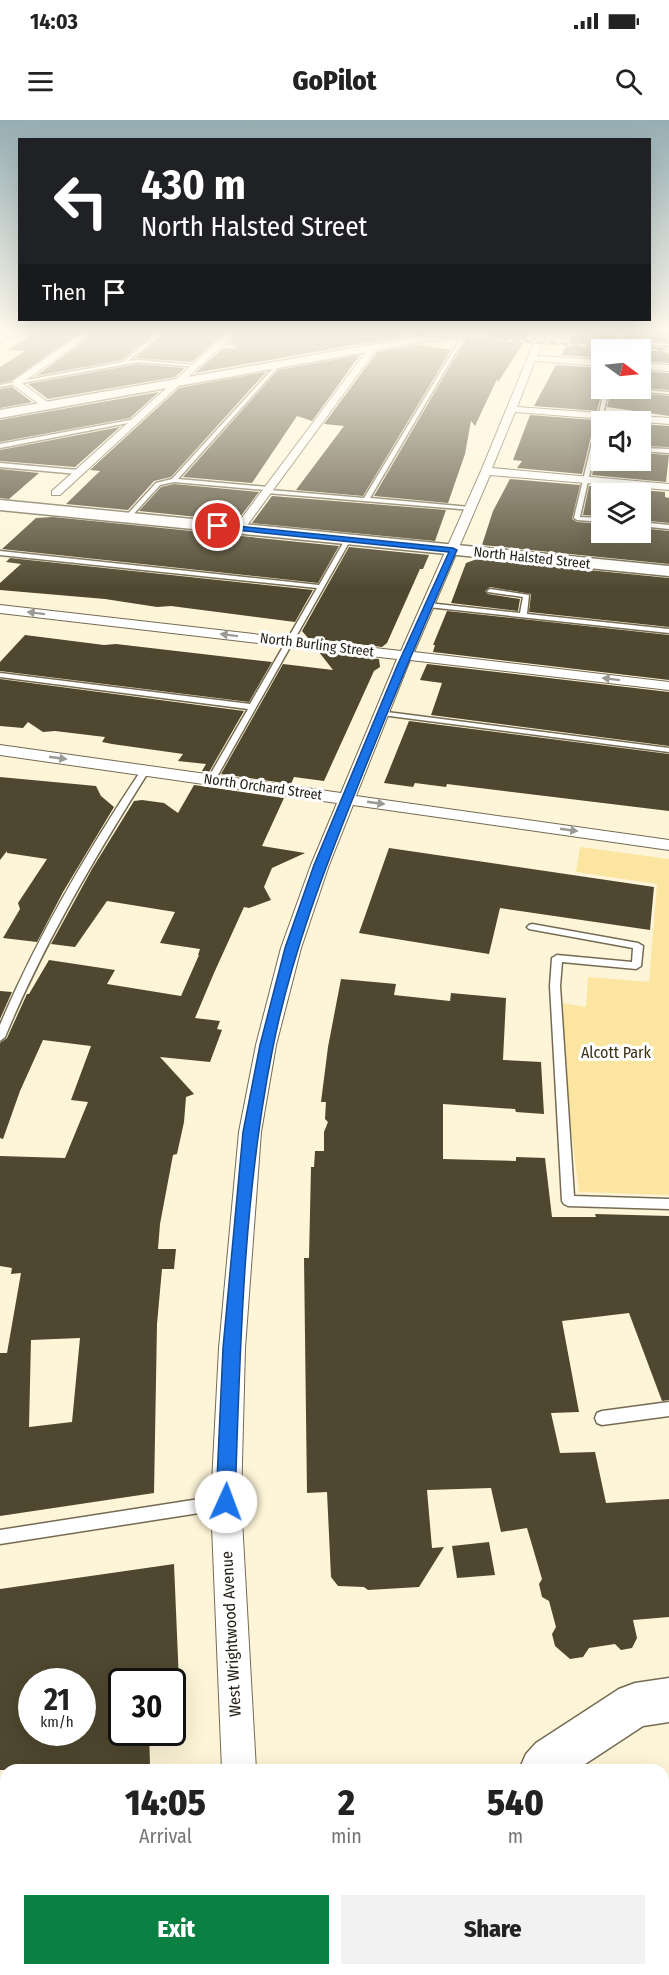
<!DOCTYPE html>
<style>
body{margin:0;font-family:"Fira Sans Condensed",sans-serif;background:#f2f2f2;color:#222;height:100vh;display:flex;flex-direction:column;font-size:22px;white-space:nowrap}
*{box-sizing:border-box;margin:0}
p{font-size:20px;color:#767676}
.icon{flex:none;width:33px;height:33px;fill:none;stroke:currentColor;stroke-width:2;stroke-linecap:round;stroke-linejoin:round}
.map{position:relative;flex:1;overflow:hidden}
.details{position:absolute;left:0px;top:1644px;width:669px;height:212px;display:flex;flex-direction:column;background:#fff;border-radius:18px 18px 0 0;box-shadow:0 6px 24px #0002}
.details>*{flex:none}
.hud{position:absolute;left:18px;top:18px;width:633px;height:183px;border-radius:0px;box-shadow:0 6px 24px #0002;background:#202124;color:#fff;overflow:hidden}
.needle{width:39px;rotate:105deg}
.buttons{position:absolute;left:591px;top:219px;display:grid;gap:12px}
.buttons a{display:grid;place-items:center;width:60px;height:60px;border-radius:0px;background:#fff;box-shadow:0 6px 24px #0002;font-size:30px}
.speed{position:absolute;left:18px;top:1548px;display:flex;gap:12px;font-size:30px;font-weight:700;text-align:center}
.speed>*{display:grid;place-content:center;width:78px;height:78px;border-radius:50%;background:#fff;box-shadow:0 6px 24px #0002;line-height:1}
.speed small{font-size:15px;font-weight:400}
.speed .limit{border:3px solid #111;border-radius:9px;background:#fff;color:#111}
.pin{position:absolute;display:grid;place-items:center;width:51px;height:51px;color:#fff;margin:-26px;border:3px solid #fff;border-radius:50%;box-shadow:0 2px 6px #0007}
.me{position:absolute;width:66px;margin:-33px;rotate:2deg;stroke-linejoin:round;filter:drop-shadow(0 0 4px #0008)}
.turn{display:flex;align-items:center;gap:21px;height:126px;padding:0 24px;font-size:27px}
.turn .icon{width:78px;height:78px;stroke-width:2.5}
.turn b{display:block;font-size:42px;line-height:51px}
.then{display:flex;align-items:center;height:57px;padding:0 24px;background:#0003;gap:12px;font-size:22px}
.eta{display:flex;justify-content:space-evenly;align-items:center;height:102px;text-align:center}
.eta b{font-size:36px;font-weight:800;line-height:42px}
.primary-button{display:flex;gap:12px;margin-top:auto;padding:12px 24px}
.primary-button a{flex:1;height:69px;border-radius:0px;background:#0b8043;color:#fff;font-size:24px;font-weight:800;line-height:69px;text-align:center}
.primary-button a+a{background:#f2f2f2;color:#222}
.status{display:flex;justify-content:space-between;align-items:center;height:42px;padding:0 30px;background:#fff;direction:ltr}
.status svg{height:16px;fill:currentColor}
header{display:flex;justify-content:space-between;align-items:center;height:78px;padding:0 24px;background:#fff;font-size:27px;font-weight:800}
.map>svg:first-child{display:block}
.green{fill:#fbe5a1}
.building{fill:#4f472f;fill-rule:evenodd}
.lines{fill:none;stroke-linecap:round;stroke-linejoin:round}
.service-casing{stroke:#746b52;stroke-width:3}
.minor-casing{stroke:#746b52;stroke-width:2}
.secondary-casing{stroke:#746b52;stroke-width:3}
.service{fill:#fff;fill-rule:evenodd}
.minor{fill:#fff;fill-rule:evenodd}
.secondary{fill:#fff;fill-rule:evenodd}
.rail-casing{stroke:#585444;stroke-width:3}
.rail{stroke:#fff;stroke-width:2;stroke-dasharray:6;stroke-linecap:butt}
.oneway{fill:#9b9a95}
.route{fill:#1a73e8;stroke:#114b97;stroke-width:1.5}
.labels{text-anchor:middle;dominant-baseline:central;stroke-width:6;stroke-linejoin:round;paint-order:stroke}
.far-street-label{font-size:14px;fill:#211e13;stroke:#fff}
.park-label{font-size:16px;fill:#3c3214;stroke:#fff}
.street-label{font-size:16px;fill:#211e13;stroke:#fff}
</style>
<div class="status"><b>14:03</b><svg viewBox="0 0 49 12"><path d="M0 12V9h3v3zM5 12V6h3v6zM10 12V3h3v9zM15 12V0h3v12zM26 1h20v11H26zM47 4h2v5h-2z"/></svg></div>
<header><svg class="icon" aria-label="menu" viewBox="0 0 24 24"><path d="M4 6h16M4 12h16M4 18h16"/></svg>GoPilot<svg class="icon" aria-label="search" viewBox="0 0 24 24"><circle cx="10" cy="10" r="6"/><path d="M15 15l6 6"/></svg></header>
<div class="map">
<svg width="669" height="1855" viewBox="0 0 669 1855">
<rect width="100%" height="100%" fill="#fef5d8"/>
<polygon class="green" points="580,727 669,739 669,1075 579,1072 555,882 586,887 588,857 649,862 657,764 576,752"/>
<g class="building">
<polygon points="39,210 84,210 11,261 0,263 0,247 25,231 7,230"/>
<polygon points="98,210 160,210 122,240 36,256"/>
<polygon points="169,210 228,210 192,242 135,238"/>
<polygon points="241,210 311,210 328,213 342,210 395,215 400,217 195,253 222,229 236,229 236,225 228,223"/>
<polygon points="487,210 532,210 498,262 497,259 475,306 471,301 465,334 448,383 374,376 464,222 467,218 487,220"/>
<polygon points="576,210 617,210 612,230 602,230 602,238 561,235"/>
<polygon points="625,210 669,210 669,215 668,222 624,218"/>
<polygon points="622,224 666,228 665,233 669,234 669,243 640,241 640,230 620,230"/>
<polygon points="420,225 451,230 363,376 296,370 344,306 324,304 377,232"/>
<polygon points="360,235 312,301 297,296 252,363 183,357 278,250"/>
<polygon points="138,244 185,248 175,257 48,279 28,264"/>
<polygon points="556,245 602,248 603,268 597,291 534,286"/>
<polygon points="640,251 669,253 669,270 640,268"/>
<polygon points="266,252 171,357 154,361 128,390 66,384 100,351 90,350 179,268"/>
<polygon points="12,267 32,282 0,288 0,269"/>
<polygon points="611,270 669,276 669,296 607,287"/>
<polygon points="159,272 130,298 0,322 0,300"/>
<polygon points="530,295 595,300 582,354 517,348 522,341 513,340"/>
<polygon points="640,304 669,306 669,327 640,326"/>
<polygon points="120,307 75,347 0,341 0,330"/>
<polygon points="602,312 602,340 640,340 640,333 669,335 666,362 592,355"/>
<polygon points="0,349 39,353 9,379 0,378"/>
<polygon points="510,359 580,365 572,399 577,402 602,404 602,412 640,412 640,408 669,411 669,444 482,425 493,391"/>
<polygon points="174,364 259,372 237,401 139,391 161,367"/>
<polygon points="589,366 665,372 665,377 669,378 669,403 640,400 640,374 602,374 602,396 583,395"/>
<polygon points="272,376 446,390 435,421 252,403"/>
<polygon points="53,397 339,426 318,463 2,429 36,398"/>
<polygon points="349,427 429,435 423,449 420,449 387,523 382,527 308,518 302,511"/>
<polygon points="10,438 313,470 295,502 171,486 157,487 105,479 0,470 0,463 21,444 6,442"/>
<polygon points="477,439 669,458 669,507 529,492 531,474 490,467 485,471 488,474 520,479 518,491 451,483 466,443"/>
<polygon points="447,491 669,515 669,560 433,532 435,525 433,525"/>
<polygon points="25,515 104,525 116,524 272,542 249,582 0,551 0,542"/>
<polygon points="319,532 379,539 380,547 374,551 324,661 294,657 291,664 221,654 283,544 333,550"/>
<polygon points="427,544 669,572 669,626 431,595 442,563 420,560"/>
<polygon points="0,559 244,591 209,652 202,651 206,644 178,641 183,634 112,624 102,622 105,617 55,611 43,612 28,602 23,608 0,606"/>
<polygon points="409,601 669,634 669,691 447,664 446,667 415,663 413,667 384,663"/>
<polygon points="0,657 96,666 101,676 114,687 63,772 37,822 3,818 20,789 18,783 47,739 7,733 7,731 0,740"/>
<path d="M194,665L284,678L262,726L305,733L272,748L264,767L271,780L249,788L244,787L214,853L195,898L220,901L217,909L222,910L210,942L160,937L194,974L186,977L184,1002L177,1034L173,1035L160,1104L158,1129H176L174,1149H162L157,1204L154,1373L0,1396V1233H7L21,1153L11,1154L12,1148L0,1146V1036L65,1038L88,982L71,980L91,926L43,920L20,971L3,1019L0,1018V923L7,918L27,874H29L49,840L115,850L107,864L181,876L199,835H198L200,829L160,823L175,792L107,781L75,827L51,824L92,749L134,681L142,680L164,683L178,693ZM80,1218L72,1302L29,1307L31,1220Z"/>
<polygon points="389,728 654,767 650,810 500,788 489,834 359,813"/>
<polygon points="341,859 396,864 394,875 450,881 451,873 506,878 503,940 541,942 544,994 516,992 515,989 443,984 443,1039 516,1041 516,1037 545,1038 552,1097 596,1097 595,1094 669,1096 669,1280 662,1281 629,1193 562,1201 579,1292 551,1293 560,1333 595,1332 606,1383 669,1379 669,1497 633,1500 637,1518 632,1528 621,1530 615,1524 589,1528 583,1537 570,1539 555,1526 552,1514 556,1507 549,1481 542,1477 539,1464 542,1459 527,1408 501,1412 491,1368 427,1370 432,1428 444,1427 419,1467 368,1470 364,1467 338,1466 331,1457 327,1372 307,1373 304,1138 309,1138 311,1047 314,1047 315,1031 324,1031 324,1012 328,1002 325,999 326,982 321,982 328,927"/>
<polygon points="0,871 12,872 0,899"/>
<polygon points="489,1422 495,1455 457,1458 452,1426"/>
<path d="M174,1444L179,1562H122V1612H149L150,1645L116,1650H0V1469ZM32,1562H82V1612H32Z"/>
</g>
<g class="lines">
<g class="service-casing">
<g id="service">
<polygon points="16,210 20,210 0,222 0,219"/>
<polygon points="163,210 167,210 128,241 138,240 196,245 198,247 138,242 0,267 0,265 123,242"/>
<polygon points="363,210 399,211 420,219 417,220 398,213"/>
<polygon points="466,210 468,211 370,378 470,387 472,388 472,390 267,373 265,370 174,362 160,365 129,399 124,398 156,363 172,359 278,243 280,245 178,359 268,367 270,370 364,378"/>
<polygon points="619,210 623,210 621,220 669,224 669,226 620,222 618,230 614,230"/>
<polygon points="218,224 233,226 235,227 233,228 217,226"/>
<polygon points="605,268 609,268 580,397 602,398 602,402 577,400 574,398"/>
<polygon points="612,268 669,272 669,274 614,269"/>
<polygon points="136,299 138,301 0,328 0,324"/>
<polygon points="640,328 669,329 669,333 640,331"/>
<polygon points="0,343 78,350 81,352 78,354 0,347"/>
<polygon points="640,402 669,405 669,409 640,406"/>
<polygon points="346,418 351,419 214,662 211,662 207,660 248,589 0,557 0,553 250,584 317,468 0,435 0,431 319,465"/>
<polygon points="490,469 529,475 527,494 669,509 669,513 428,487 425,485 428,483 520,493 523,477 488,472 487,471"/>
<polygon points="379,591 669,628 669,632 382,595 379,595"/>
<path d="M142,649H145L149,651C95,737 44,823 5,917L0,921V905C38,815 88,730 142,649Z"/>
<polygon points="532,804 638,823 643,826 641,846 636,849 562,842 560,866 574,1076 669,1079 669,1089 568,1086 564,1084 562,1081 550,866 552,838 557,835 632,842 633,828 529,809 527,807 529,805"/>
<polygon points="669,1282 669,1296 602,1305 597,1303 595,1298 597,1293 602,1291"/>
<polygon points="225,1375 230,1377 232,1382 230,1387 225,1389 0,1424 0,1410"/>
</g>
</g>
<g class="minor-casing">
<g id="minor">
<polygon points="87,210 96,210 22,263 49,283 49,287 43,287 13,265 13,261"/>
<polygon points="231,210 239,210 60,375 52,375 52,371"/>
<polygon points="539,210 547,210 537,236 602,240 602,246 535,241 517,287 669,298 669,304 515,292 492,348 669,364 669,370 490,355 414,532 669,562 669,570 410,540 356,676 669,720 669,730 353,685 329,745 301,828 276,925 261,1012 245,1228 241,1382 256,1650 222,1650 211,1382 219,1228 239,1012 256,925 281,828 311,745 337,683 0,635 0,625 341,673 397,539 0,493 0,485 401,531 481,351"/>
<polygon points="371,225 378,227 243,411 235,411 235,407"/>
<polygon points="640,243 669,245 669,251 640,249"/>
<polygon points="240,1850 278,1850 280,1855 242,1855"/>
<polygon points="586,1850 624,1850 625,1855 587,1855"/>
</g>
</g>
<g class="secondary-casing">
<g id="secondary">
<polygon points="456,210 477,210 472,213 0,298 0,290"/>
<polygon points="0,380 669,446 669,456 0,390"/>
<polygon points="669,1558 669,1602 643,1606 576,1650 519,1650 526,1634 536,1623 619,1569 635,1563"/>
<polygon points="285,1850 340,1850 337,1855 282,1855"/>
</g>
</g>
<use href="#service" class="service"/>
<use href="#minor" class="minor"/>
<use href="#secondary" class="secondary"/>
<g class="rail-casing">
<polyline id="rail" points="352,210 669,231"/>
</g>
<use href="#rail" class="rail"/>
</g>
<defs><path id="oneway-solid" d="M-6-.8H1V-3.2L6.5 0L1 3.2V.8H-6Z" transform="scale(1.5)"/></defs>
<g class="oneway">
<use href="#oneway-solid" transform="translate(36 493) rotate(-173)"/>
<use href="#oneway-solid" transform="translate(229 515) rotate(-173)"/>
<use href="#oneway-solid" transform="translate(611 559) rotate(-173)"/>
<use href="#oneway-solid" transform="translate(58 638) rotate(8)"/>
<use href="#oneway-solid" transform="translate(376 683) rotate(8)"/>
<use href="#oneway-solid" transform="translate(569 710) rotate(8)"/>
</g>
<linearGradient id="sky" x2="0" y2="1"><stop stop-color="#96aeb3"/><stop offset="0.45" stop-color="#fffaed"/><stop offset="1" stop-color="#fffaed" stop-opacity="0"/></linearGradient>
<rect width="669" height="469" fill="url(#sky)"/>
<path class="route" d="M218,404L453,428L457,430C423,507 390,585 359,663C324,750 291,836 273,927C243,1076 240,1231 235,1382L232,1389L226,1392L219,1389L216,1382L223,1228L243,1012L260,925L285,828L314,745L397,546L449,432L216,408V405Z"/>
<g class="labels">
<g class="far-street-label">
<text transform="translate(532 438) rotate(6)">North Halsted Street</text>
<text transform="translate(317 525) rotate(7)">North Burling Street</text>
<text transform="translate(263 667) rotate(8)">North Orchard Street</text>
</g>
<g class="park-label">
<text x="616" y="932">Alcott Park</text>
</g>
<g class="street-label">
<text transform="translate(231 1514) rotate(-93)">West Wrightwood Avenue</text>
</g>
</g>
</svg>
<div class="buttons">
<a><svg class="needle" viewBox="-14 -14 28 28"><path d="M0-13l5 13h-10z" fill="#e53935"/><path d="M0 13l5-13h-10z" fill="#767676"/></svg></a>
<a><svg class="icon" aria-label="sound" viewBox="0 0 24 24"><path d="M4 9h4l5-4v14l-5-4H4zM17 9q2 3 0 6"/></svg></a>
<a><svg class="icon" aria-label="layers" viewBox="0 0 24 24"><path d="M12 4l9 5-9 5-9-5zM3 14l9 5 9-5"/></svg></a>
</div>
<div class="speed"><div>21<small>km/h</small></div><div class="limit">30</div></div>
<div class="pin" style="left:218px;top:406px;background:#d93025"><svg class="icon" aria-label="arrive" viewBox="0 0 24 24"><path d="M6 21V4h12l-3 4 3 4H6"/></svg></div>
<svg class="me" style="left:226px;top:1382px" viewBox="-20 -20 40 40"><circle r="19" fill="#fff"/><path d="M0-13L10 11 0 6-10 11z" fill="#1a73e8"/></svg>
<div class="hud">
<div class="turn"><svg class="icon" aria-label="left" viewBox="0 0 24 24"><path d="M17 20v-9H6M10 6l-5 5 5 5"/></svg><div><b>430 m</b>North Halsted Street</div></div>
<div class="then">Then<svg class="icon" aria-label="arrive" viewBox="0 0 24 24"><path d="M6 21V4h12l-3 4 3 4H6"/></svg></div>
</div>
<section class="details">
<div class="eta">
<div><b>14:05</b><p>Arrival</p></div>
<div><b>2</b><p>min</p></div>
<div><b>540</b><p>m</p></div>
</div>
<div class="primary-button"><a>Exit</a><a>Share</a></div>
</section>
</div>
